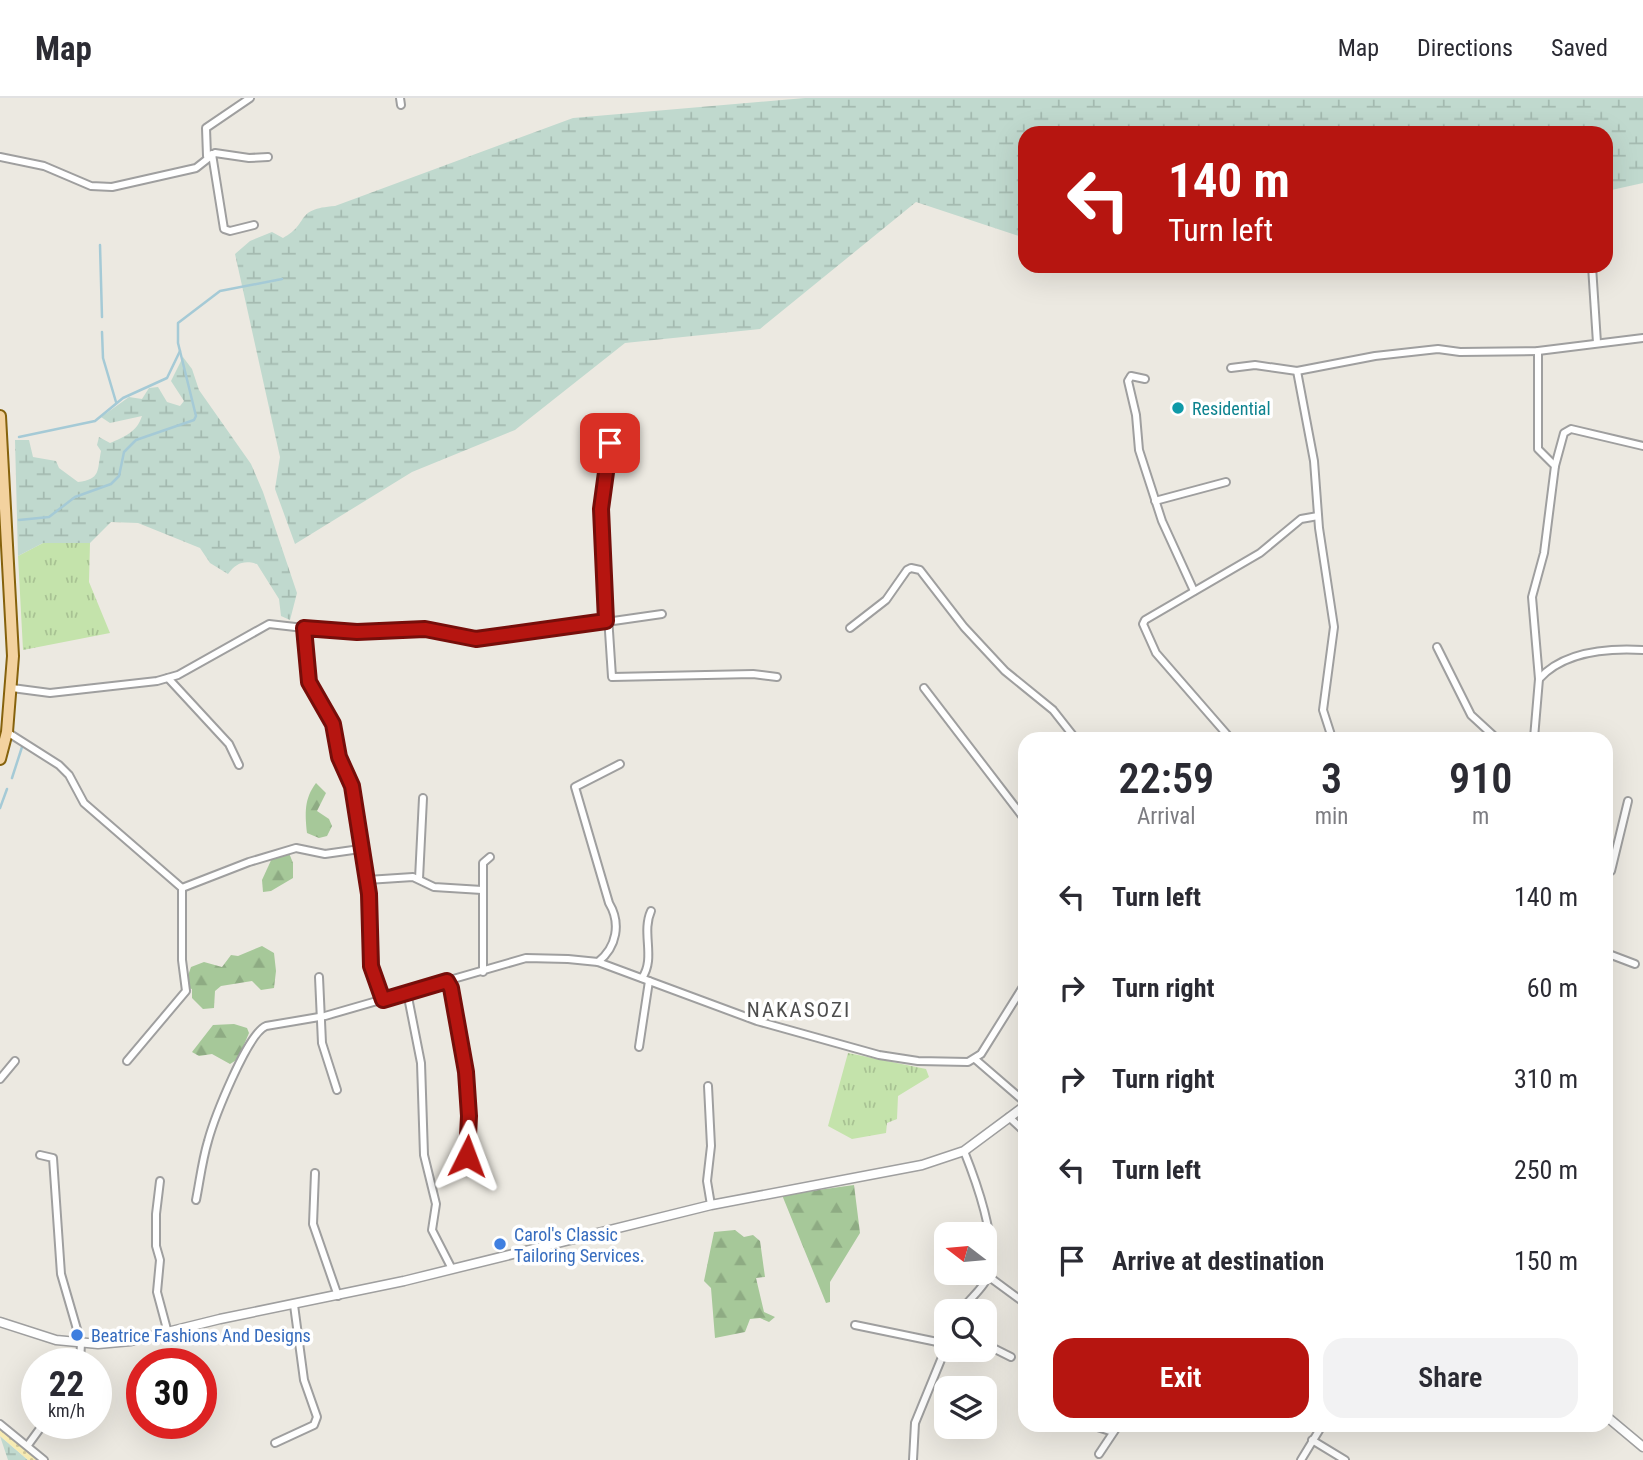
<!DOCTYPE html>
<style>
body{margin:0;font-family:"Roboto Condensed",sans-serif;background:#f2f2f3;color:#2b2b33;height:100vh;display:flex;flex-direction:column;font-size:26px;white-space:nowrap}
*{box-sizing:border-box;margin:0}
p{font-size:23px;color:#7c7c81}
.icon{flex:none;width:38px;height:38px;fill:none;stroke:currentColor;stroke-width:2;stroke-linecap:round;stroke-linejoin:round}
.map{position:relative;flex:1;overflow:hidden}
.panel{position:absolute;left:1018px;top:634px;width:595px;height:700px;display:flex;flex-direction:column;background:#fff;border-radius:21px;box-shadow:0 7px 28px #0002}
.panel>*{flex:none}
.guide{position:absolute;left:1018px;top:28px;width:595px;height:147px;border-radius:21px;box-shadow:0 7px 28px #0002;background:#b61510;color:#fff;overflow:hidden}
.needle{width:46px;rotate:286deg}
.buttons{position:absolute;left:934px;top:1124px;display:grid;gap:14px}
.buttons a{display:grid;place-items:center;width:63px;height:63px;border-radius:14px;background:#fff;box-shadow:0 7px 28px #0002;font-size:35px}
.speed{position:absolute;left:21px;top:1250px;display:flex;gap:14px;font-size:35px;font-weight:700;text-align:center}
.speed>*{display:grid;place-content:center;width:91px;height:91px;border-radius:50%;background:#fff;box-shadow:0 7px 28px #0002;line-height:1}
.speed small{font-size:18px;font-weight:400}
.speed .limit{border:10px solid #d22;background:#fff;color:#111}
.pin{position:absolute;display:grid;place-items:center;width:60px;height:60px;color:#fff;margin:-30px;border-radius:14px;box-shadow:0 4px 10px #0006}
.me{position:absolute;width:77px;margin:-38px;rotate:3deg;stroke-linejoin:round;filter:drop-shadow(0 0 5px #0008)}
.turn{display:flex;align-items:center;gap:24px;height:147px;padding:0 35px;font-size:32px}
.turn .icon{width:91px;height:91px;stroke-width:2.5}
.turn b{display:block;font-size:49px;line-height:60px}
.eta{display:flex;justify-content:space-evenly;align-items:center;height:119px;text-align:center}
.eta b{font-size:42px;font-weight:600;line-height:49px}
.cta{display:flex;gap:14px;margin-top:auto;padding:14px 35px}
.cta a{flex:1;height:80px;border-radius:21px;background:#b61510;color:#fff;font-size:28px;font-weight:600;line-height:80px;text-align:center}
.cta a+a{background:#f2f2f3;color:#2b2b33}
ul{padding:0;list-style:none}
li{display:flex;align-items:center;gap:21px;height:91px;padding:0 35px}
li div{flex:1}
li b{display:block;font-size:26px}
li em{font-style:normal}
header{display:flex;align-items:center;gap:42px;box-sizing:border-box;height:98px;padding:0 35px;background:#fff;border-bottom:2px solid #e1e1e2}
header strong{font-size:33px}
nav{display:flex;gap:38px;margin-inline-start:auto;font-size:24px}
.map>svg:first-child{display:block}
.grass{fill:url(#grass-tufts)}
.forest{fill:url(#forest-firs)}
.wetland{fill:url(#wetland-marsh)}
.sand{fill:url(#sand-dots)}
.lines{fill:none;stroke-linecap:round;stroke-linejoin:round}
.stream{stroke:#a5cad6;stroke-width:2.5}
.minor-casing{stroke:#9f9f9f;stroke-width:10}
.tertiary-casing{stroke:#9f9f9f;stroke-width:11}
.primary-casing{stroke:#86620c;stroke-width:14}
.minor{stroke:#fff;stroke-width:6}
.tertiary{stroke:#fff;stroke-width:8}
.primary{stroke:#f3d29f;stroke-width:10}
.route-casing{stroke:#760e0a;stroke-width:18}
.route{stroke:#b61510;stroke-width:12}
.culture-dot{fill:#0f9aa8;stroke:#fff;stroke-width:2.5}
.shop-dot{fill:#3f7fe0;stroke:#fff;stroke-width:2.5}
.labels{text-anchor:middle;dominant-baseline:central;stroke-width:7;stroke-linejoin:round;paint-order:stroke}
.culture-label{font-size:18px;fill:#0d838f;stroke:#fff;text-anchor:start}
.shop-label{font-size:18px;fill:#366cbe;stroke:#fff;text-anchor:start}
.quarter-label{font-size:21px;letter-spacing:2px;fill:#4e4e4e;stroke:#fff}
</style>
<header>
<strong>Map</strong>
<nav><a>Map</a><a>Directions</a><a>Saved</a></nav>
</header>
<div class="map">
<svg width="1643" height="1362" viewBox="0 0 1643 1362">
<defs>
<pattern id="grass-tufts" width="24" height="20" patternUnits="userSpaceOnUse" patternTransform="scale(1.75)"><rect width="24" height="20" fill="#c4e3ab"/><path d="M3 7l-1-3M5 7V3M7 7l1-3M15 17l-1-3M17 17v-4M19 17l1-3" fill="none" stroke="#a8c293"/></pattern>
<pattern id="forest-firs" width="22" height="20" patternUnits="userSpaceOnUse" patternTransform="scale(1.75)"><rect width="22" height="20" fill="#a6c899"/><path d="M5 1l3.5 6h-7zM16 11l3.5 6h-7z" fill="#8eab83"/></pattern>
<pattern id="wetland-marsh" width="20" height="14" patternUnits="userSpaceOnUse" patternTransform="scale(1.75)"><rect width="20" height="14" fill="#c0d9ce"/><path d="M1 5h8M5 5V1M11 12h8M15 12V8" fill="none" stroke="#a4bab0"/></pattern>
<pattern id="sand-dots" width="8" height="8" patternUnits="userSpaceOnUse" patternTransform="scale(1.75)"><rect width="8" height="8" fill="#f8ecb3"/><path d="M2 2h.1M6 6h.1" fill="none" stroke="#d4ca99" stroke-width="1.8" stroke-linecap="round"/></pattern>
</defs>
<rect width="100%" height="100%" fill="#ece9e1"/>
<g class="grass">
<polygon points="43,445 90,445 89,484 110,535 23,552 18,458"/>
<polygon points="848,955 926,971 929,979 898,998 897,1021 887,1025 886,1035 852,1041 828,1028"/>
</g>
<g class="forest">
<path d="M316,685L326,695L317,713L329,721L332,728L327,738L319,740L307,735C305,715 304,701 316,685Z"/>
<polygon points="289,755 293,765 293,780 271,793 263,794 262,782 273,758"/>
<polygon points="262,848 274,855 276,873 274,890 261,892 252,883 221,888 215,893 214,910 203,911 192,900 192,891 184,889 191,869 204,864 222,869 231,857 238,858"/>
<polygon points="234,926 247,930 249,935 238,961 230,966 212,956 199,958 192,954 213,927"/>
<polygon points="854,1087 860,1135 830,1184 830,1204 826,1205 782,1097"/>
<polygon points="735,1132 744,1139 753,1137 760,1143 765,1179 756,1180 764,1214 775,1219 769,1224 760,1220 750,1221 745,1234 715,1240 711,1190 704,1183 714,1134"/>
</g>
<g class="wetland">
<path d="M805,0H1643V85L1607,93L1606,35H1026L1025,140L916,104L760,231L625,245L515,332L412,374L295,446L275,391L280,359L235,156L250,143L272,134L283,140C311,125 293,111 335,108L573,20Z"/>
<path d="M183,259L192,271L199,292L251,366L263,394L297,495L290,522L281,518L279,501L257,466C244,462 236,465 228,476L210,465L200,450L138,425L111,424L90,445H43L18,458L15,342H29L33,359L56,363L59,370L78,384C101,381 97,373 101,353L97,347L99,339L110,345C124,339 137,334 142,318L110,325L101,319L129,299L142,301L149,290L158,289L167,304L180,308L184,303L171,283Z"/>
<polygon points="0,1338 28,1362 8,1362"/>
</g>
<polygon class="sand" points="0,1329 41,1362 28,1362 0,1338"/>
<g class="lines">
<g class="stream">
<polyline points="100,147 102,219"/>
<polyline points="102,234 103,260 116,304"/>
<polyline points="19,339 95,323 123,300 167,280 180,253"/>
<polyline points="19,422 49,419 75,399 111,386 119,378 124,354 136,342 194,322 196,318 178,245 178,225 220,193 282,181"/>
<polyline points="12,680 22,649"/>
<polyline points="0,710 7,691"/>
</g>
<g class="minor-casing">
<g id="minor">
<polyline points="400,0 401,7"/>
<polyline points="212,56 224,131 230,133 254,127"/>
<polyline points="207,58 206,30 250,0"/>
<polyline points="0,59 44,68 91,88 112,89 196,70 215,55 249,60 268,59"/>
<polyline points="1592,168 1597,245"/>
<polyline points="1538,253 1538,351 1555,368 1544,455 1532,499 1539,581"/>
<polyline points="1231,270 1255,267 1297,273 1375,258 1438,251 1460,254 1538,253 1643,240"/>
<polyline points="1297,273 1314,363 1319,430 1334,529 1323,612 1332,640"/>
<polyline points="1145,281 1131,278 1128,283 1136,317 1139,352 1162,423 1194,493"/>
<polyline points="610,345 601,411 612,579 753,576 777,579"/>
<polyline points="1555,368 1564,335 1571,331 1643,348"/>
<polyline points="1155,403 1226,384"/>
<polyline points="304,530 357,534 425,532 459,539 488,541 662,516"/>
<polyline points="850,530 886,502 907,472 911,470 920,472 964,529 1005,573 1053,612 1075,640"/>
<polyline points="1437,549 1471,617 1496,640"/>
<polyline points="168,580 229,646 239,667"/>
<polyline points="12,590 50,595 157,583 178,577 269,526 304,530 309,584 333,626 339,659 352,688 369,796 371,868 383,902"/>
<polyline points="924,590 1026,723"/>
<polyline points="7,634 59,667 69,677 84,705 182,790 182,862 186,893 127,963"/>
<polyline points="1230,640 1156,555 1143,526 1145,522 1260,455 1301,421 1318,418"/>
<path d="M1534,640L1539,581C1564,553 1608,550 1643,552"/>
<polyline points="1606,776 1611,773 1628,703"/>
<polyline points="419,781 423,700"/>
<polyline points="367,782 413,779 434,789 482,792"/>
<polyline points="182,790 249,764 296,750 325,756 360,751"/>
<polyline points="1606,855 1635,866"/>
<path d="M598,864C617,849 621,825 609,805L575,689L620,666"/>
<polyline points="483,874 483,765 490,759"/>
<polyline points="319,879 322,945 337,992"/>
<path d="M642,880C656,860 641,835 651,813"/>
<polyline points="447,883 454,897 465,974 469,1018 467,1058"/>
<polyline points="407,894 421,965 424,1057 436,1106 432,1132 452,1171"/>
<polyline points="639,949 649,883"/>
<polyline points="975,961 1026,1005"/>
<polyline points="0,981 15,963"/>
<polyline points="708,988 711,1048 707,1083 711,1107"/>
<polyline points="1009,1019 1026,1035"/>
<polyline points="40,1057 53,1060 61,1176 81,1245 80,1265"/>
<polyline points="315,1075 313,1126 338,1198"/>
<polyline points="160,1083 156,1116 156,1148 160,1162 157,1194 168,1235"/>
<path d="M196,1102C200,1082 202,1063 208,1043C214,1021 247,936 266,928L325,918L526,860L568,861L598,864L757,923L879,957L918,963L968,964L981,956L1026,884"/>
<polyline points="988,1178 1026,1206"/>
<path d="M961,1213C968,1202 985,1189 988,1178C999,1146 976,1083 964,1053"/>
<polyline points="855,1227 947,1246"/>
<polyline points="985,1246 1011,1259"/>
<polyline points="0,1326 44,1362"/>
<polyline points="1088,1326 1113,1334"/>
<polyline points="1312,1342 1345,1362"/>
<polyline points="275,1345 314,1327 317,1319 304,1282 294,1207"/>
<polyline points="28,1347 44,1325"/>
<polyline points="1099,1356 1119,1326"/>
<polyline points="913,1362 915,1325 947,1247"/>
<polyline points="1301,1362 1323,1326"/>
</g>
</g>
<g class="tertiary-casing">
<g id="tertiary">
<polyline points="0,1224 56,1242 98,1246 131,1243 220,1221 404,1183 711,1107 922,1067 964,1053 1026,1007"/>
<polyline points="1606,1318 1643,1349"/>
</g>
</g>
<g class="primary-casing">
<polyline id="primary" points="0,318 13,558 7,634 0,661"/>
</g>
<use href="#minor" class="minor"/>
<use href="#tertiary" class="tertiary"/>
<use href="#primary" class="primary"/>
</g>
<g class="lines">
<g class="route-casing">
<polyline id="route" points="467,1058 469,1018 466,974 451,890 447,883 383,902 371,868 369,796 352,688 339,659 333,626 309,584 304,530 357,534 425,531 476,541 606,523 601,411 610,345"/>
</g>
<use href="#route" class="route"/>
</g>
<circle class="culture-dot" cx="1178" cy="310" r="7"/>
<g class="shop-dot">
<circle cx="500" cy="1146" r="7"/>
<circle cx="77" cy="1237" r="7"/>
</g>
<g class="labels">
<g class="culture-label">
<text x="1192" y="310">Residential</text>
</g>
<g class="shop-label">
<text x="514" y="1136">Carol's Classic<tspan x="514" dy="21">Tailoring Services.</tspan></text>
<text x="91" y="1237">Beatrice Fashions And Designs</text>
</g>
<g class="quarter-label">
<text x="799" y="912">NAKASOZI</text>
</g>
</g>
</svg>
<div class="buttons">
<a><svg class="needle" viewBox="-14 -14 28 28"><path d="M0-13l5 13h-10z" fill="#e53935"/><path d="M0 13l5-13h-10z" fill="#7c7c81"/></svg></a>
<a><svg class="icon" aria-label="search" viewBox="0 0 24 24"><circle cx="10" cy="10" r="6"/><path d="M15 15l6 6"/></svg></a>
<a><svg class="icon" aria-label="layers" viewBox="0 0 24 24"><path d="M12 4l9 5-9 5-9-5zM3 14l9 5 9-5"/></svg></a>
</div>
<div class="speed"><div>22<small>km/h</small></div><div class="limit">30</div></div>
<div class="pin" style="left:610px;top:345px;background:#d93025"><svg class="icon" aria-label="arrive" viewBox="0 0 24 24"><path d="M6 21V4h12l-3 4 3 4H6"/></svg></div>
<svg class="me" style="left:467px;top:1058px" viewBox="-20 -20 40 40"><path d="M0-17L14 15 0 8-14 15z" fill="#b61510" stroke="#fff" stroke-width="4"/></svg>
<div class="guide">
<div class="turn"><svg class="icon" aria-label="left" viewBox="0 0 24 24"><path d="M17 20v-9H6M10 6l-5 5 5 5"/></svg><div><b>140 m</b>Turn left</div></div>
</div>
<section class="panel">
<div class="eta">
<div><b>22:59</b><p>Arrival</p></div>
<div><b>3</b><p>min</p></div>
<div><b>910</b><p>m</p></div>
</div>
<ul>
<li><svg class="icon" aria-label="left" viewBox="0 0 24 24"><path d="M17 20v-9H6M10 6l-5 5 5 5"/></svg><div><b>Turn left</b></div><em>140 m</em></li>
<li><svg class="icon" aria-label="right" viewBox="0 0 24 24"><path d="M7 20v-9h11M14 6l5 5-5 5"/></svg><div><b>Turn right</b></div><em>60 m</em></li>
<li><svg class="icon" aria-label="right" viewBox="0 0 24 24"><path d="M7 20v-9h11M14 6l5 5-5 5"/></svg><div><b>Turn right</b></div><em>310 m</em></li>
<li><svg class="icon" aria-label="left" viewBox="0 0 24 24"><path d="M17 20v-9H6M10 6l-5 5 5 5"/></svg><div><b>Turn left</b></div><em>250 m</em></li>
<li><svg class="icon" aria-label="arrive" viewBox="0 0 24 24"><path d="M6 21V4h12l-3 4 3 4H6"/></svg><div><b>Arrive at destination</b></div><em>150 m</em></li>
</ul>
<div class="cta"><a>Exit</a><a>Share</a></div>
</section>
</div>
